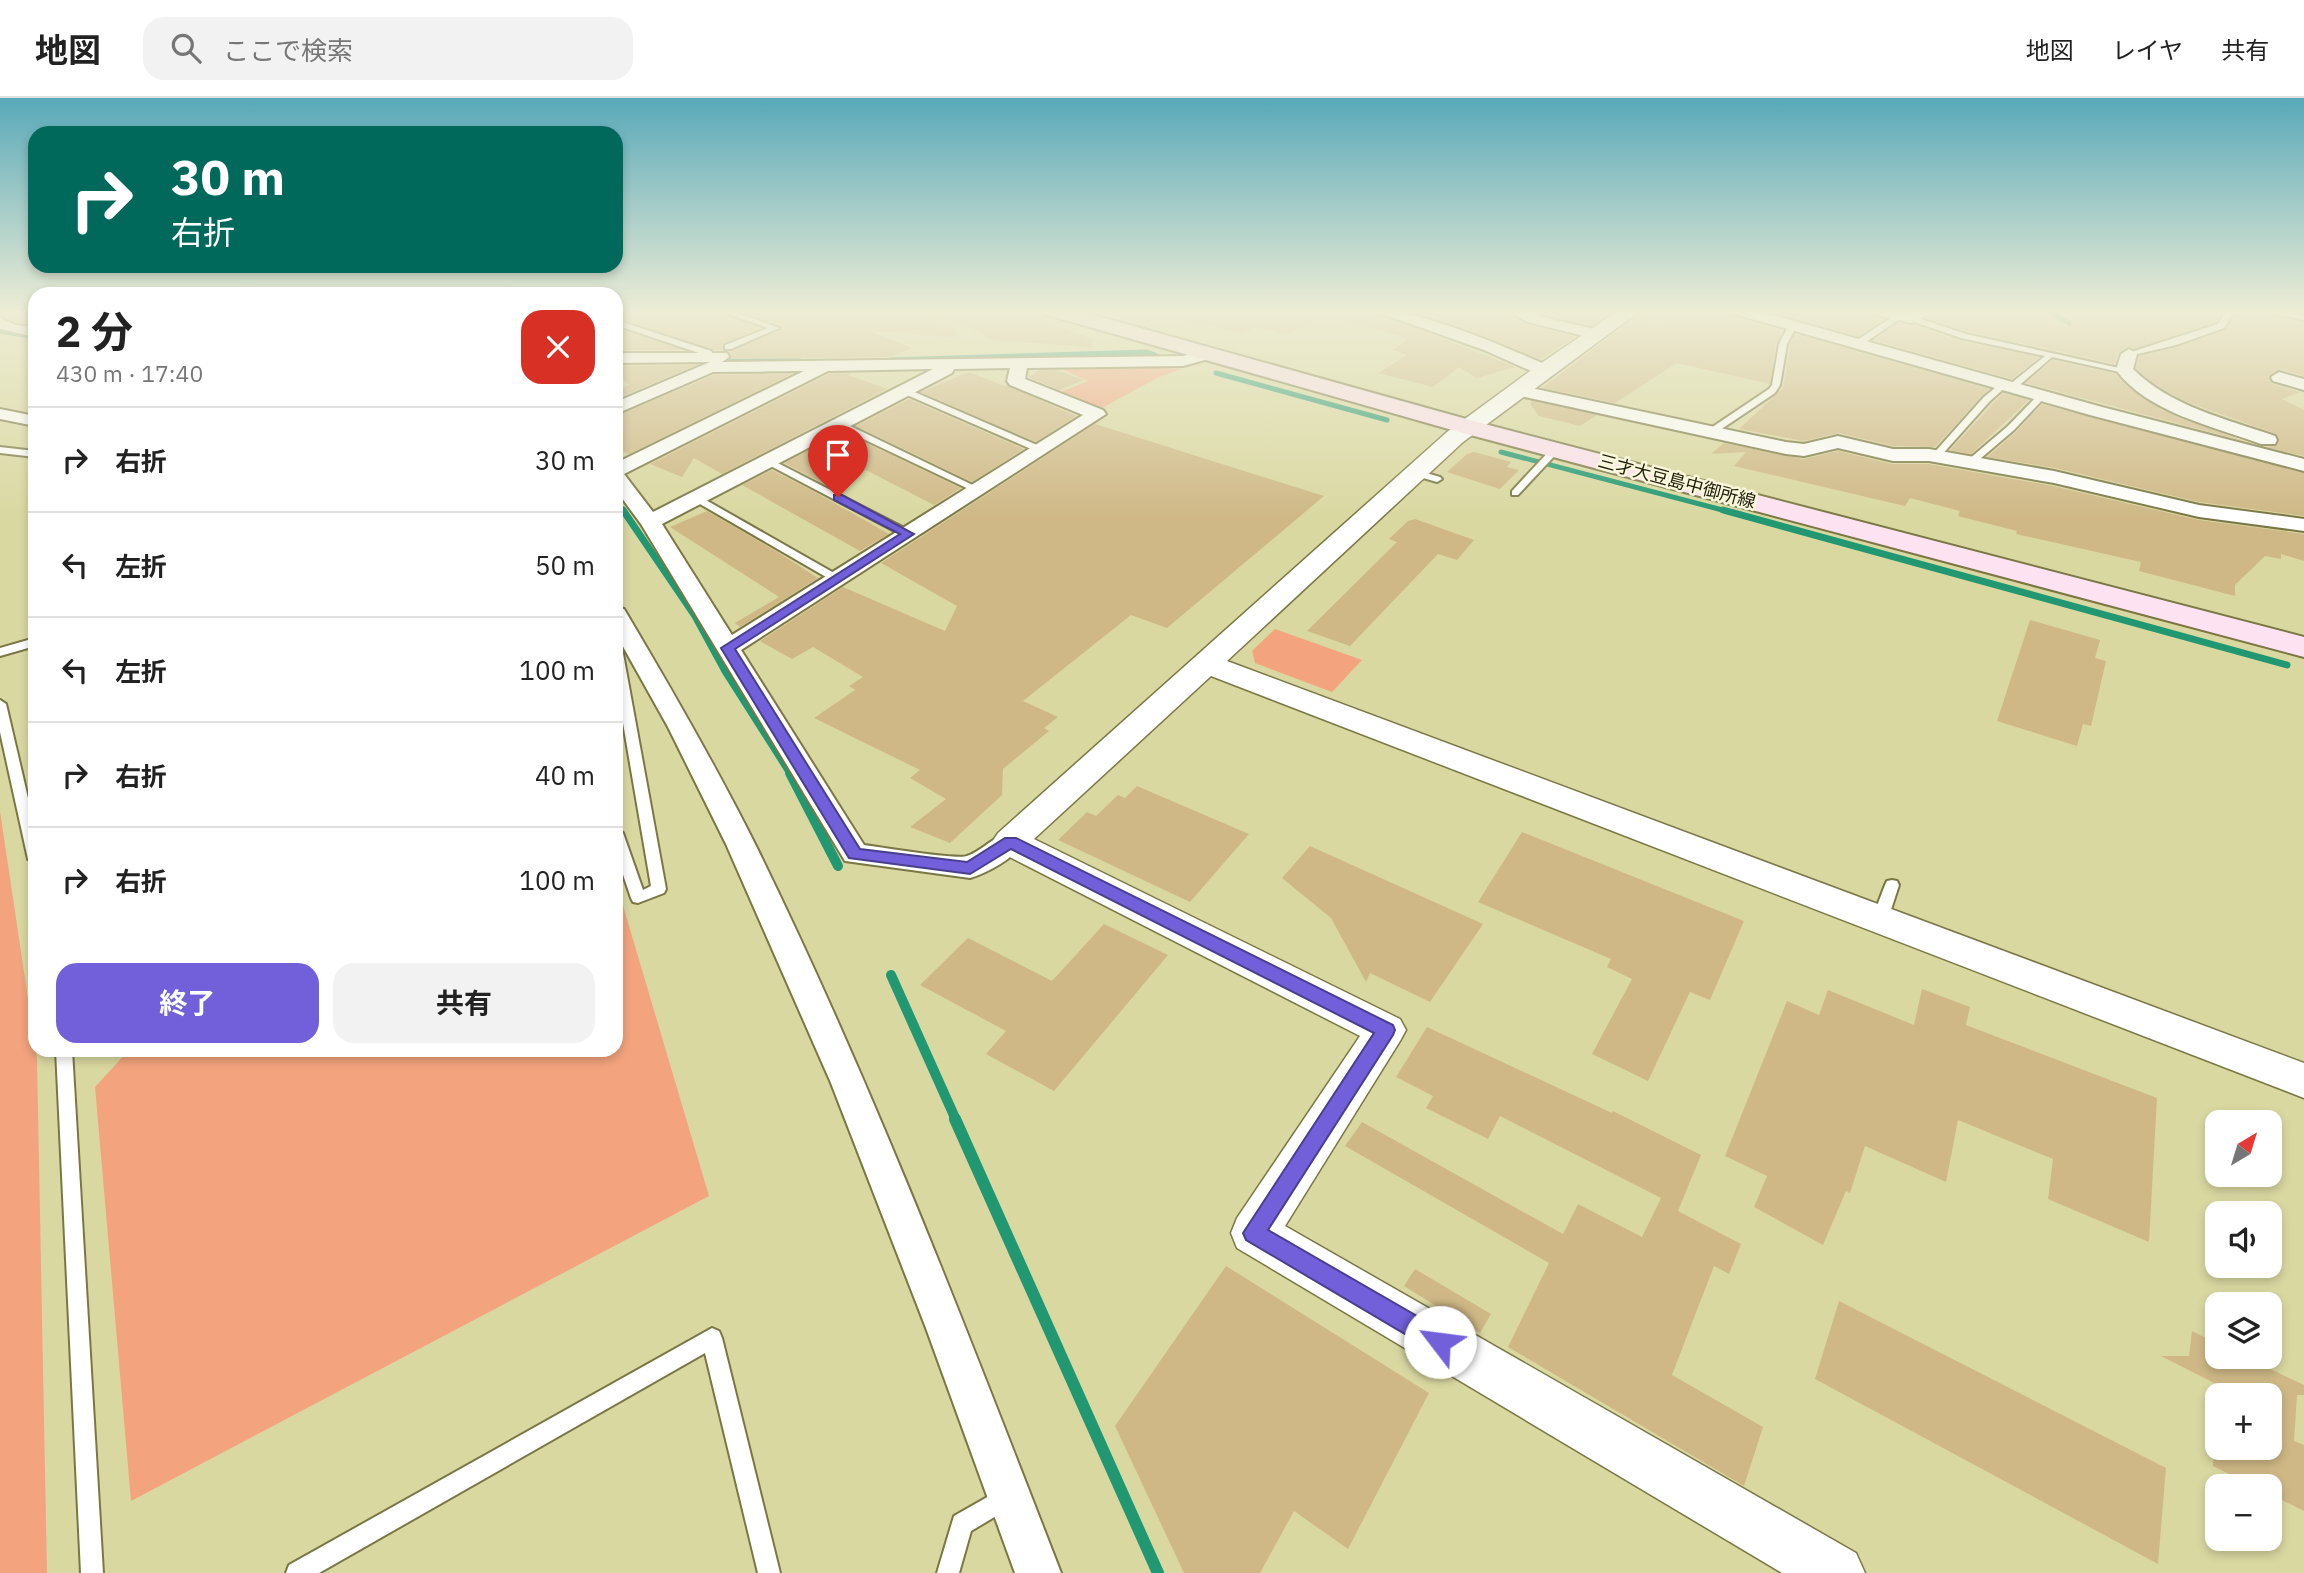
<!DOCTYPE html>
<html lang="ja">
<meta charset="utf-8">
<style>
body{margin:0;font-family:"IBM Plex Sans","Noto Sans JP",sans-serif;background:#f2f2f2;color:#222;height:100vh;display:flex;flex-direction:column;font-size:26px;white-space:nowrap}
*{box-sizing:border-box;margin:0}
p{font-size:23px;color:#767676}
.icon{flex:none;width:38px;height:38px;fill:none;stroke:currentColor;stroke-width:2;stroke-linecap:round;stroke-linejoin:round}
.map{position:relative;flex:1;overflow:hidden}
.drawer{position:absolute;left:28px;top:189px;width:595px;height:770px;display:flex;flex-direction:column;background:#fff;border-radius:21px;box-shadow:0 4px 10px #0003}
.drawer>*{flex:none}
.banner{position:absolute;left:28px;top:28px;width:595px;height:147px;border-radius:21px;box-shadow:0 4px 10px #0003;background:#00695c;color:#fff;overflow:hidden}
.needle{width:46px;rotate:38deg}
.tools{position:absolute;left:2205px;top:1012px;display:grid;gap:14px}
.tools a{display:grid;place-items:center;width:77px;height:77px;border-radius:14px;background:#fff;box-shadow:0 4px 10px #0003;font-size:35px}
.pin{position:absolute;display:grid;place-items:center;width:60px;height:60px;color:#fff;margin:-72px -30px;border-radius:50% 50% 50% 0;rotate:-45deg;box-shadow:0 0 7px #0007}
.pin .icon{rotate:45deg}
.me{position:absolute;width:77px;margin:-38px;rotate:300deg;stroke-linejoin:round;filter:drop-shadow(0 0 5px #0008)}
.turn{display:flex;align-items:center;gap:24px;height:147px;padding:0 28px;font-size:32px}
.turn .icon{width:91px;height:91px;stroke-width:2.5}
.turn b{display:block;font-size:49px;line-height:60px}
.round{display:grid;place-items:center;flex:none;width:74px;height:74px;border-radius:21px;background:#f2f2f2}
.headline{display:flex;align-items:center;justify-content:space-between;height:119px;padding:0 28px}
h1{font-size:42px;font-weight:700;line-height:52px}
.button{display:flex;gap:14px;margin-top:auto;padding:14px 28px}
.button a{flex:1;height:80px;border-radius:21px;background:#7260da;color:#fff;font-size:28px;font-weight:700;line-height:80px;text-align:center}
.button a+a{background:#f2f2f2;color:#222}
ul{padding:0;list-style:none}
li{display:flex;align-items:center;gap:21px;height:105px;padding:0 28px;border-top:2px solid #e0e0e0}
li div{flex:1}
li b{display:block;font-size:26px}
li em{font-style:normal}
header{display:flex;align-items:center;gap:42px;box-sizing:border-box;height:98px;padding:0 35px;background:#fff;border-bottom:2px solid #e0e0e0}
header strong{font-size:33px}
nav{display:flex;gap:38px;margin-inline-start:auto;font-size:24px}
.search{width:490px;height:63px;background:#f2f2f2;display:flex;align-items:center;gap:18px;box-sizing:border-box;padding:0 24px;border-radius:21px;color:#767676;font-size:26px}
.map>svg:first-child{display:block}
.green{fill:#f3a47e}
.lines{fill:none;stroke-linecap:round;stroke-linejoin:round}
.stream-far3{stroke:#219872;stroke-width:5}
.stream-far2{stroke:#219872;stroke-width:7}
.stream-far1{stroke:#219872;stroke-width:10}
.stream{stroke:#219872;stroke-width:12}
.building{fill:#cfb886}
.service-casing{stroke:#7a7744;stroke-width:4}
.minor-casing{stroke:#7a7744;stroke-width:4}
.tertiary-casing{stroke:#7a7744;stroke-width:3}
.secondary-casing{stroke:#7a7744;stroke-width:4}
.service{fill:#fff;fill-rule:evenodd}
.minor{fill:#fff;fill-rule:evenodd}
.tertiary{fill:#fff;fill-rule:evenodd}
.secondary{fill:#fde2f1;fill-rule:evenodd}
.route{fill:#7260da;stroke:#4a3e8e;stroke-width:2}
.labels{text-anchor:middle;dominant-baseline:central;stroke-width:5;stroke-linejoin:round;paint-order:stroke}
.far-street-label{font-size:18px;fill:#1f1d08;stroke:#f8f7dc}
</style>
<header>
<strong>地図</strong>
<div class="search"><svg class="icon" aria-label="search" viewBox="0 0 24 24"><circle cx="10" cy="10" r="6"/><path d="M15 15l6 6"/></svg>ここで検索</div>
<nav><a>地図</a><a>レイヤ</a><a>共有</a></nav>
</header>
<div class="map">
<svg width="2304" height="1475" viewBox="0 0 2304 1475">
<rect width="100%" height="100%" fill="#dad8a1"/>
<g class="green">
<polygon points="1125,268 1181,271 1157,280 1098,312 1056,296 1088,283 1058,269"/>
<polygon points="1275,531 1362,562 1332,594 1255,565 1252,553"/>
<polygon points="0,713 37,961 47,1475 0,1475"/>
<polygon points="616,784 709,1098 131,1403 95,989 129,952 616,952"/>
</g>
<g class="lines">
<g class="stream-far3">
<polyline points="2047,212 2079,231"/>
<polyline points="0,233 35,239"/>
<polyline points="891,262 1147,254 1155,257"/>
<polyline points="712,263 800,263"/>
<polyline points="1216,275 1387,322"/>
<polyline points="1501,354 1730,414"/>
<polyline points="616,402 624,414"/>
</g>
<g class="stream-far2">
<polyline points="623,412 695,518 725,573 791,677"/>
<polyline points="1723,412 2287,567"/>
</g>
<g class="stream-far1">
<polyline points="790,675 838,768"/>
<polyline points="891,877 956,1022"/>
</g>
<polyline class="stream" points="955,1021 1158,1475"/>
</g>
<g class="building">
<polygon points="616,212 715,212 761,230 724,245 723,252 714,252 616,220"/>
<polygon points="739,212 901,212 957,231 955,239 870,233 912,250 890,259 730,261 729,254 781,231 780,228"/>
<polygon points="940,212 1006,212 1093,241 1091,249 992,242"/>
<polygon points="1182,212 1330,212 1286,237 1256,229 1244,235 1237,235 1181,220"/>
<polygon points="1336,212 1370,212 1515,269 1477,280 1459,269 1433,289 1378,275 1407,257 1393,252 1408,241 1335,218"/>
<polygon points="1400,212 1503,212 1527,227 1575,239 1541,261 1463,230"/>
<polygon points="1536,212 1598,212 1609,215 1591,228"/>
<polygon points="1662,212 1727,212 1730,218 1783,233 1776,246 1770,286 1677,265 1615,305 1542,290 1633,221 1661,228"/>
<polygon points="1766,212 1865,212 1868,218 1884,221 1858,238"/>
<polygon points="1938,212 2013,212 2070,233 2073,212 2224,212 2216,224 2133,251 2128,249 2118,255 2115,266 1967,233 1926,220"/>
<polygon points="2237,212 2256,212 2304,224 2304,278 2280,271 2268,278 2272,286 2300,294 2282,301 2304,312 2304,358 2266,349 2277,347 2279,341 2276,336 2182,302 2149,282 2136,270 2139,258 2177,249 2225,232"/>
<polygon points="1899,225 1914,227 1960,243 2039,259 2012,281 1873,242"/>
<polygon points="616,230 683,252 616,252"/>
<polygon points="1795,236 1989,291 1935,349 1893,348 1839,335 1804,343 1739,331 1783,290 1790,247"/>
<polygon points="2053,262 2116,276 2128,289 2162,312 2244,343 2026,285"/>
<polygon points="697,267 616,301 616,293 630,287 616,276 616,268"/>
<polygon points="1040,272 1056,272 1083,282 1059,292 1028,279"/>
<polygon points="969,274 1004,288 1007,287 1076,318 1036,344 921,294"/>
<polygon points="853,275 848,277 887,291 722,376 694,360 682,379 650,366 829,276"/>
<polygon points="792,276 629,356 616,350 616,318 714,277"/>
<polygon points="2003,295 2029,302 1971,356 1950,352"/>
<polygon points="909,301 1024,351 972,384 856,328"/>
<polygon points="1532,303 1597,317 1580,328 1539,318 1530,306"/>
<polygon points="2042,306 2304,375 2304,418 2199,404 2055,370 1987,359 2016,334"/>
<polygon points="1095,326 1324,398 1167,530 1131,517 1023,603 1058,619 1044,630 1049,633 1003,671 1002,697 950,745 910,729 946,701 910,680 920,672 814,620 855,592 849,588 863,579 813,549 792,561 760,543 843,489 945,533 957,508 881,465"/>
<polygon points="843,334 961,390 934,407 866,372 828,388 784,365"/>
<polygon points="1724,345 1804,361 1838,353 1892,366 1929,366 2053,388 2199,422 2304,436 2304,463 2281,456 2281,461 2265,458 2235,487 2235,498 2139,473 2141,464 2016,436 2017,433 1958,418 1960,413 1910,400 1905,408 1734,368 1746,354 1711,356"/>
<polygon points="1474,354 1511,364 1507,369 1519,372 1500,391 1447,374 1467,356"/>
<polygon points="772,372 815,394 889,436 860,453 742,387"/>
<polygon points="707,413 776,453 818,480 740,529 735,525 779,499 670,429"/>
<polygon points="1415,421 1474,442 1457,462 1438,456 1350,548 1307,533 1397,444 1389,441 1408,423"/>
<polygon points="2030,522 2100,542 2095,560 2106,563 2091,628 2083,626 2077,648 1997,623"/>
<polygon points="1137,688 1249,736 1190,804 1058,742 1087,714 1096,718 1118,697 1125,700"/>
<polygon points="1522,734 1744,823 1710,902 1690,894 1648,983 1592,956 1632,881 1607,869 1611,861 1478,804"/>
<polygon points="1310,748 1483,826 1430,904 1370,875 1366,884 1331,820 1282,780"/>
<polygon points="1104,826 1168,857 1054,993 986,956 1006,933 920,887 968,840 1052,883"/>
<polygon points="1922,891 1970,909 1966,927 2157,1000 2149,1144 2048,1101 2053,1061 1958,1022 1946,1084 1865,1048 1850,1095 1846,1093 1823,1147 1754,1109 1767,1078 1725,1058 1787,903 1819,917 1828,892 1914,927"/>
<polygon points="1427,929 1612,1015 1613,1013 1701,1057 1678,1113 1741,1146 1729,1176 1714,1168 1672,1277 1763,1329 1744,1388 1508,1249 1549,1165 1345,1048 1362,1024 1563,1136 1578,1106 1642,1139 1661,1100 1500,1018 1488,1041 1426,1010 1433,998 1396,979"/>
<polygon points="1226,1168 1429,1295 1348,1451 1294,1413 1260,1475 1184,1475 1115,1328"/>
<polygon points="1415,1171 1491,1216 1480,1235 1404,1188"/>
<polygon points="1839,1203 2166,1370 2158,1466 1815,1281"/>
<polygon points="2192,1233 2217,1246 2217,1258 2243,1258 2304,1287 2304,1297 2297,1297 2294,1343 2304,1347 2304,1413 2270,1396 2270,1388 2253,1388 2213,1368 2214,1349 2270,1349 2270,1297 2217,1297 2218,1287 2161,1258 2189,1258"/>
</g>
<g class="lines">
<g class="service-casing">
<g id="service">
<polygon points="717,212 730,212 779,230 731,251 725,251 725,247 768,230"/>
<polygon points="2227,212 2235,212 2224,230 2176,247 2129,258 2125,256 2218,226"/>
<polygon points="2259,212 2277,212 2304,218 2304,222"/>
<polygon points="1897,216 1904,218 1860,248 1854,248 1854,244"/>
<polygon points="1912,218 1966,236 2128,272 2124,275 2052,259 2015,291 2009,291 2009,287 2045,258 1961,240 1909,222 1909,218"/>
<polygon points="616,222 711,253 716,259 709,261 705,257 616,227"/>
<polygon points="1790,225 1797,227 1787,246 1780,287 1775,295 1714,336 1708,336 1708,332 1769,291 1772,287 1779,246"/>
<polygon points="2001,285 2008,287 1990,303 1939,360 1933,360 1933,356 1984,299"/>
<polygon points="903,289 1044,350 1046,352 1038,354 900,294 899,292"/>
<polygon points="2039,296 2046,298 2014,332 1974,366 1968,366 1968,362 2008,328"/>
<polygon points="836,324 842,324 983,392 975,394 836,328"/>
<polygon points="0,349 35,353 35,359 0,355"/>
<polygon points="1553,349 1561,351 1518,397 1512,397 1512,393"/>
<polygon points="768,360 912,434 913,436 908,439 904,438 765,365 763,363"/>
<polygon points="1416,372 1440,379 1442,381 1437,384 1413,377 1411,375"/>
<polygon points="697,397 841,479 842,481 837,484 833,483 693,402 692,400"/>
<polygon points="35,540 35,548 0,558 0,550"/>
<polygon points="616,546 622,550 666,791 664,795 638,805 633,804 631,800 616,756 616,730 623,735 643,792 651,788 616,584"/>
<polygon points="0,602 6,606 35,730 35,766 28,761 0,634"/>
<polygon points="1892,782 1897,783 1899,787 1888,821 1885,825 1875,825 1872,821 1885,787 1887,783"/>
<polygon points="56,952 72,952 103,1475 81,1475"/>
<polygon points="712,1230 719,1233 722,1240 780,1475 758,1475 705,1255 319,1475 286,1475 289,1467"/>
<polygon points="1005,1389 1013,1392 1016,1400 1013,1408 971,1433 959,1475 937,1475 954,1418"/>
</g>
</g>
<g class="minor-casing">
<g id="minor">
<path d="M1372,212C1424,212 1501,248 1550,268L1552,272L1550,276H1538L1484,252Z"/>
<polygon points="1506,212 1532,212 1539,218 1602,233 1604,236 1596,241 1528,224"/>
<polygon points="1729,212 1755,212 2102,309 2304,361 2304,373 2090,317 1731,215"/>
<polygon points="1867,212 1910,215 1935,212 1912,225 1869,215"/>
<polygon points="0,220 16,227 35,229 35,239 0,231"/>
<path d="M2129,251L2137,256L2133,271C2170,308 2226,321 2275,338L2277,342L2275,346H2261C2213,328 2148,315 2116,272L2121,256Z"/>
<path d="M1206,252L1212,254L1214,257L1212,260L1183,268L1027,270L1025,281L1103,312L1106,316L741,552L864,747C880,749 957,762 967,758C987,751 997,731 1020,737L1024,744C1015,760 987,775 970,780L845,763L641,426L616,392V365L804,273L713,274L616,316V304L710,264L616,265V255H727L729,259L722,264L1183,258ZM1010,270L1007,283L1010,287L1083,317L732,537L662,426L952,275L954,271ZM933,271L653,414L624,376L828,273Z"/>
<polygon points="2279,274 2304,281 2304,292 2273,283 2271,279"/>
<polygon points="1517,287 1786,344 1804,346 1838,338 1893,351 1929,351 2054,373 2199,407 2304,421 2304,433 2199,419 2054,385 1929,363 1893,363 1838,350 1804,358 1786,356 1511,296 1508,292 1511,288"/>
<polygon points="0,311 35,318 35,328 0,321"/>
<path d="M616,509L624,511L627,516C672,592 716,668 756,748C872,984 966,1230 1061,1475H1015L926,1230L831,985L726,746L668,629L616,536Z"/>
</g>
</g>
<g class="tertiary-casing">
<polygon id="tertiary" points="1619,212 1641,212 1463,344 1227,563 2304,965 2304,1000 1211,578 1034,741 1400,921 1406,932 1400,943 1285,1128 1856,1455 1865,1475 1782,1475 1237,1150 1231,1135 1237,1120 1360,938 998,753 992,744 998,735 1447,334 1537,268"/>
</g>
<g class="secondary-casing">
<polygon id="secondary" points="1041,212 1076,212 1477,324 2304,539 2304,559 1459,334 1044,216"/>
</g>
<use href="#service" class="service"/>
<use href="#minor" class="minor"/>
<use href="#tertiary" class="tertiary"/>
<use href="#secondary" class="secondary"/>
</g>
<linearGradient id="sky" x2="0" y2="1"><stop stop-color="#58a9b9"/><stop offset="0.51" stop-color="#eeedd5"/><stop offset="1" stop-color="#eeedd5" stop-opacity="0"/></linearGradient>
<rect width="2304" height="419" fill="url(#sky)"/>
<polygon class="route" points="834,397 842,397 914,436 735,551 860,751 967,764 1005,740 1016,740 1393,927 1395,932 1393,937 1268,1132 1448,1236 1451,1244 1448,1252 1440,1255 1432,1252 1246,1142 1243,1135 1374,935 1011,751 970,776 849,760 721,550 900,436 834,402"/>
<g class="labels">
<g class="far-street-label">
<text transform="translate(1677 383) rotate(15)">三才大豆島中御所線</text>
</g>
</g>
</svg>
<div class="tools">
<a><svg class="needle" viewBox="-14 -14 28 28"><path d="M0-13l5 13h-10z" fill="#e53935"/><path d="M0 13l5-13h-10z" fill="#767676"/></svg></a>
<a><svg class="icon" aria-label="sound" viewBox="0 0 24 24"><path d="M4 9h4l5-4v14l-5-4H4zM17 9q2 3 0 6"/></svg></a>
<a><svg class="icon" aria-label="layers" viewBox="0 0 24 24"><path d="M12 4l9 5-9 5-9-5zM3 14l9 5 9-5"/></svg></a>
<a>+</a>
<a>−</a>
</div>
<div class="pin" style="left:838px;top:399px;background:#d93025"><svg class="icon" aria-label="arrive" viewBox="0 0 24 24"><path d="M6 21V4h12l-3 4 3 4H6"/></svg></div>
<svg class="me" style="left:1440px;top:1244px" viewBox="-20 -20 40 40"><circle r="19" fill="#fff"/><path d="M0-13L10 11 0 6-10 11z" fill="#7260da"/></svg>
<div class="banner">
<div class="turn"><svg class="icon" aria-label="right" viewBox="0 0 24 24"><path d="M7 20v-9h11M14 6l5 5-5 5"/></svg><div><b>30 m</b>右折</div></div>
</div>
<section class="drawer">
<div class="headline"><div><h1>2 分</h1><p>430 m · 17:40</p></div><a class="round" style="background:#d93025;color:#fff"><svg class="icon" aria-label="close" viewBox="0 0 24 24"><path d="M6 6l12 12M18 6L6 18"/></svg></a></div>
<ul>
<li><svg class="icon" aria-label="right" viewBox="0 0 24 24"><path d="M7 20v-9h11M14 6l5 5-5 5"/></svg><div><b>右折</b></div><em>30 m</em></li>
<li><svg class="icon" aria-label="left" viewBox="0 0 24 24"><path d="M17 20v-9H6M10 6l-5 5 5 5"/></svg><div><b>左折</b></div><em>50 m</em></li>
<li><svg class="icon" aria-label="left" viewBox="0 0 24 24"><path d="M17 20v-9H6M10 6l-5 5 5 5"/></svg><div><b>左折</b></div><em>100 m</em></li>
<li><svg class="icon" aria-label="right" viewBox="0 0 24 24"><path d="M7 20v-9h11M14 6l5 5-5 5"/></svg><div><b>右折</b></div><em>40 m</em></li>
<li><svg class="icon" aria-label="right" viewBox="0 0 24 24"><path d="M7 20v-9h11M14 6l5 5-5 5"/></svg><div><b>右折</b></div><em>100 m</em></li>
</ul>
<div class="button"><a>終了</a><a>共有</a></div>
</section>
</div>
